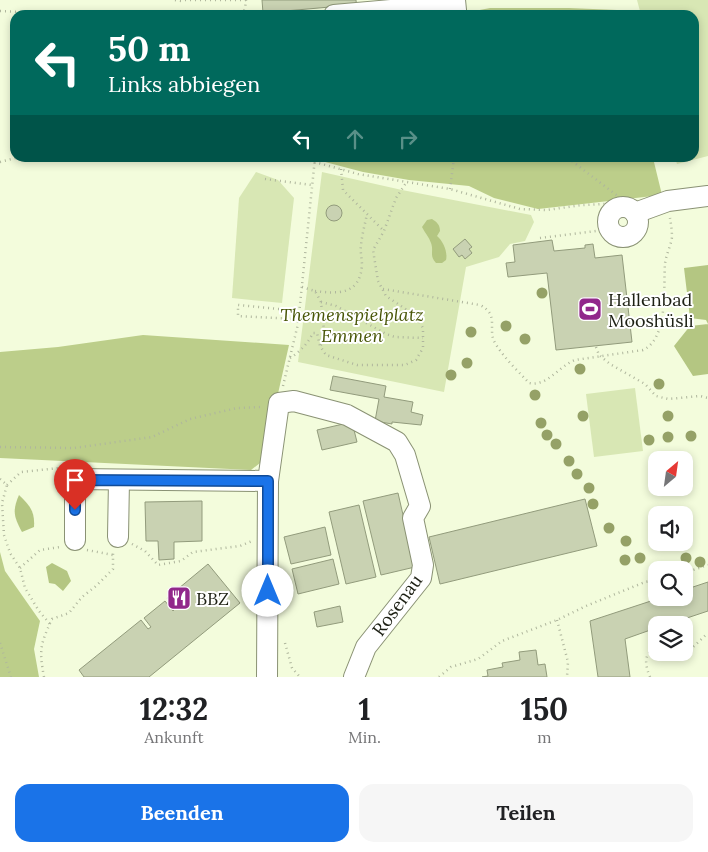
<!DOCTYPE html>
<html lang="de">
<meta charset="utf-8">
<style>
body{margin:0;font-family:Lora,serif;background:#f6f6f6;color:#202124;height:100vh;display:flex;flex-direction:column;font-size:19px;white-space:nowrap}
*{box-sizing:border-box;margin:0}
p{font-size:16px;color:#757577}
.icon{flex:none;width:28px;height:28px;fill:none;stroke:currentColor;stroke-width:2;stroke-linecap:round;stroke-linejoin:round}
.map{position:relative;height:677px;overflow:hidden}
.drawer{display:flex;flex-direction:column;background:#fff;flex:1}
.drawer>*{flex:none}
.hud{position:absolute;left:10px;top:10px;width:689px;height:152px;border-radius:15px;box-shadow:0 2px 8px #0003;background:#00695c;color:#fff;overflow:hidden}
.needle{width:32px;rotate:29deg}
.tools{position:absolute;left:648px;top:451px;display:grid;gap:10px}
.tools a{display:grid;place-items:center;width:45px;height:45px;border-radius:10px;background:#fff;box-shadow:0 2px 8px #0003;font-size:25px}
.pin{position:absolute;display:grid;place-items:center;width:42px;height:42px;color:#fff;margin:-51px -21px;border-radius:50% 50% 50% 0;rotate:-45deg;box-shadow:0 0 5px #0007}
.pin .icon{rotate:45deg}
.me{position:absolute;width:55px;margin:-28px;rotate:0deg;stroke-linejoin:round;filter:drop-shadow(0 0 4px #0008)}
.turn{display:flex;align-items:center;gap:18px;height:105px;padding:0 15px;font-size:22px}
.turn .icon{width:65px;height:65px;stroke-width:2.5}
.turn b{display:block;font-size:35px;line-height:42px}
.lanes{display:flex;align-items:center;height:48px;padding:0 15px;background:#0003;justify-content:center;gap:25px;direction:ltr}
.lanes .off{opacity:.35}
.eta{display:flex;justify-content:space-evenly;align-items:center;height:85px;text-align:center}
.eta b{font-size:30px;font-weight:700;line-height:35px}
.cta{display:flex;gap:10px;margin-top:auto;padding:10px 15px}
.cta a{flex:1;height:58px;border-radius:15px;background:#1a73e8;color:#fff;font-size:20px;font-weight:700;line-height:58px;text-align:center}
.cta a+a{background:#f6f6f6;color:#202124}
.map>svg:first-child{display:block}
.green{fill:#d8e7b4}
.forest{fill:#bcce8a}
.water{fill:#b4c682}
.building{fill:#c9d2b2;stroke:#929b7c}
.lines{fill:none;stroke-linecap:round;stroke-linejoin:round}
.minor-casing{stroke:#8a9274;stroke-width:22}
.path{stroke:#afb69d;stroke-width:2.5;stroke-dasharray:1 4;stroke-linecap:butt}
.minor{stroke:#fff;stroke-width:20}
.tree{fill:#95a167}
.route-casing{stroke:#114b97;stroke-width:12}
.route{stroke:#1a73e8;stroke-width:9}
.labels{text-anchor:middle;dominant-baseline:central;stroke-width:4;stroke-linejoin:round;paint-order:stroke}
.poi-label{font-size:18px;fill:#1d2014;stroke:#fff;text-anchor:start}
.park-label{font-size:18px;font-style:italic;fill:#485607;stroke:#fff}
.street-label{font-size:18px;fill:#1d2014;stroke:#fff}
</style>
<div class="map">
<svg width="708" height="677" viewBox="0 0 708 677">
<rect width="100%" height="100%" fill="#f3fcdc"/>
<g class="green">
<polygon points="637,0 708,0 708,156 677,164 675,158 694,158 694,15 641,15"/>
<polygon points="256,172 278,180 294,198 282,303 232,298 239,198"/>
<polygon points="322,172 402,190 531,215 534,222 525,241 510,244 499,257 466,267 444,392 298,362"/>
<polygon points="635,388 643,451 594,457 586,394"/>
</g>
<g class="forest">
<polygon points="490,8 569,8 617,10 618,15 454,15"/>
<polygon points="310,158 653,158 662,195 538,209 494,198 469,186 409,180 363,172"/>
<polygon points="143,335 289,345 272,420 260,463 251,470 0,458 0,352 58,347"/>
<polygon points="0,552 5,571 40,621 34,649 39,677 0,677"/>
</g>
<g class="water">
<path d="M432,219C437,222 440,225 440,231L437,236C443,241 448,252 446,260L442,263H436C429,256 434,251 431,243C429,237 425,233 422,227L427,220Z"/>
<polygon points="708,265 708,374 693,376 674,346 690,326 708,324 706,320 690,318 684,268"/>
<path d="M19,495C30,506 35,511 34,527L22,532C14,517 12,511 19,495Z"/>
<polygon points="52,563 67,571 71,581 63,591 55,584 49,583 46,567"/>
</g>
<g class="building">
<polygon points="262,0 356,0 357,10 341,6 263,13"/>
<circle cx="334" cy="213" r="8"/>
<polygon points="465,239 472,247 469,249 472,253 465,259 462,255 459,257 453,249"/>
<polygon points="552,240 554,251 585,248 585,245 593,244 595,258 622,255 632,342 556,350 547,273 508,277 506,263 515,262 513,245"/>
<polygon points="333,376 386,386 384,397 413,402 411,412 423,415 421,425 392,422 392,424 375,421 379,399 330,390"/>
<polygon points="352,422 357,442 322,450 317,430"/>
<polygon points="398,493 415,567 381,575 363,501"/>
<polygon points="585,499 597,546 440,584 429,537"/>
<polygon points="202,501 202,541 174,542 174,559 159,560 158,541 146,541 145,502"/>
<polygon points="359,505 376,577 346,584 329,512"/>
<polygon points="325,527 331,555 291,564 284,537"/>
<polygon points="333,559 339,584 298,594 292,569"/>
<polygon points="208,564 240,603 149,677 84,677 79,670 141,620 148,629 151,627 144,618 165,601 173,611 176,608 167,598"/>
<polygon points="708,582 708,611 666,625 656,625 656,628 625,639 630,677 598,677 590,621 660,598 684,598 684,590"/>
<polygon points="340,606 343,622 317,627 314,612"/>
<polygon points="536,650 538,665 545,664 547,677 482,677 488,676 487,670 503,667 502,663 520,660 519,652"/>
</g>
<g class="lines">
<g class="minor-casing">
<g id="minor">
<polyline points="334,15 391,10 456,10 455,0"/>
<circle cx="623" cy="222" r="15"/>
<polyline points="635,213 668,201 708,196"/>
<polyline points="118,537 119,480"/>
<polyline points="75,540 75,479 268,481"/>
<polyline points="267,677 268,481 279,403 294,401 347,415 397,442 405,455 420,506 413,518 423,565 421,578 366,647 354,677"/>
</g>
</g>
<g class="path">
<polyline points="175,0 181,1"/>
<polyline points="180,0 247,0"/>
<polyline points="0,11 87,15"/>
<polyline points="242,15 245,9 246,0"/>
<polyline points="300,158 358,174 450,189 520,209 547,210 582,205 622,203"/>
<polyline points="568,158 619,197 623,202"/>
<polyline points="0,162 16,158"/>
<polyline points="341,169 343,190 384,231"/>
<polyline points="265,179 312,185"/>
<polyline points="450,189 454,158"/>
<polyline points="540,238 604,230 609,227"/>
<polyline points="302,287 315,291 321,302 325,340 320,346"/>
<path d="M383,289L480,305C500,315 487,329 495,343C504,358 518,371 529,383C547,387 559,366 575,360L643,350C669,338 663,287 665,264C666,254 671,246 672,237C672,231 671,224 670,218"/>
<path d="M315,291C338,294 360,295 362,265C362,259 360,252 361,245C362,235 365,224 367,214"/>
<polyline points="321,302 336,306 386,334 395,337 423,338"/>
<polyline points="279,309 238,305 238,316 298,319"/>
<polyline points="596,347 599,355 610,364 645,384 656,396 668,399 700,396 708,398"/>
<path d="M290,358C300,352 308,343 313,333H317L320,346L326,355L357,365H405L416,360L423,348V328L416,316L386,296L378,281L373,250L384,231L396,198L406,183"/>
<polyline points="283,386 298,324 315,158"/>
<polyline points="0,447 74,448 152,437 190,419 237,408 262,407"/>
<polyline points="0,479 7,485 2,503 4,535 10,553 20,568 25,588 39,611 50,624"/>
<polyline points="7,485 21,472 60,468 63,470"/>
<polyline points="132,544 145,551 158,565 181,561 193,552 240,546 252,541"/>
<polyline points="87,550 113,555"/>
<polyline points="20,568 40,550 60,547"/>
<polyline points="684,573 708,565"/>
<polyline points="557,620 568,662 567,677"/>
<polyline points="0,643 11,677"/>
<polyline points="285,643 292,668 300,677"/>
<polyline points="684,650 693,647 708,633"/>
<path d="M44,677C39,650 40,645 52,619L69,613L82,597L96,586L113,569V551"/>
<polyline points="439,677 451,667 478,659 502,641 557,620 586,606 645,582 656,580"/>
<path d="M650,677C645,665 643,653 656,648"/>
</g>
<use href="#minor" class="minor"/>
</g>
<g class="tree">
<circle cx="542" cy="293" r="5.5"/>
<circle cx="506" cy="326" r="5.5"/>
<circle cx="471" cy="332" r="5.5"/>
<circle cx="525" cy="339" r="5.5"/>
<circle cx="467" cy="363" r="5.5"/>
<circle cx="580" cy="369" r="5.5"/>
<circle cx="451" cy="375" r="5.5"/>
<circle cx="659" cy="384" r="5.5"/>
<circle cx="535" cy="395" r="5.5"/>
<circle cx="583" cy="416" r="5.5"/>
<circle cx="668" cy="416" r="5.5"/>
<circle cx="541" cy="423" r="5.5"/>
<circle cx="547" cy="435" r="5.5"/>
<circle cx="691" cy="436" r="5.5"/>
<circle cx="668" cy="437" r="5.5"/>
<circle cx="649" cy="440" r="5.5"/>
<circle cx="556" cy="444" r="5.5"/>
<circle cx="569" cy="461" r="5.5"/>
<circle cx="577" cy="474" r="5.5"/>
<circle cx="589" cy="488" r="5.5"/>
<circle cx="593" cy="504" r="5.5"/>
<circle cx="609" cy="528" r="5.5"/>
<circle cx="626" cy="541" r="5.5"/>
<circle cx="640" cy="558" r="5.5"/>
<circle cx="686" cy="558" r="5.5"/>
<circle cx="625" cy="560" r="5.5"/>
<circle cx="700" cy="562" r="5.5"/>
</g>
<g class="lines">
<g class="route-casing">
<polyline id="route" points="75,510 75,480 268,481 268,591"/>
</g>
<use href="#route" class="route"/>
</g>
<defs>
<g id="stadium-square" transform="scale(1.25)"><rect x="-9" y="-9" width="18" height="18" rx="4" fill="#91278b" stroke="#fff"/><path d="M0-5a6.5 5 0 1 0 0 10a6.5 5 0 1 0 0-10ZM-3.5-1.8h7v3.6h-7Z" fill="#fff"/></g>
<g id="restaurant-square" transform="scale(1.25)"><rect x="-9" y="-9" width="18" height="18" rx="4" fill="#91278b" stroke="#fff"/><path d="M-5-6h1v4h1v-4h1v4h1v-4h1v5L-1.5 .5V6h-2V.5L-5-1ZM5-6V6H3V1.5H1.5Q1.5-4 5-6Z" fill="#fff"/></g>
</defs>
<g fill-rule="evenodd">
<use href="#stadium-square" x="590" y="309"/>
<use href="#restaurant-square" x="179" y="598"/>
</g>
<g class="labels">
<g class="poi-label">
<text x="608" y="299">Hallenbad<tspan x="608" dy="21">Mooshüsli</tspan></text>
<text x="196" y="598">BBZ</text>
</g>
<g class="park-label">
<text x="352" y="314">Themenspielplatz<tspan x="352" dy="21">Emmen</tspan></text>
</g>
<g class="street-label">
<text transform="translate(397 605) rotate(-54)">Rosenau</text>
</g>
</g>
</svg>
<div class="tools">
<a><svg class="needle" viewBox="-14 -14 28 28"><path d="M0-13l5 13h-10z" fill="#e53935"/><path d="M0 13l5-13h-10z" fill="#757577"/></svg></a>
<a><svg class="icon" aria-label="sound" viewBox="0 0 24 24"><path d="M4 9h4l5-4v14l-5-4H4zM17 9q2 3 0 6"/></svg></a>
<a><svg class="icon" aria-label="search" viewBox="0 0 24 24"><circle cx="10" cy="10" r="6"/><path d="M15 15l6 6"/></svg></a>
<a><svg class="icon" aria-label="layers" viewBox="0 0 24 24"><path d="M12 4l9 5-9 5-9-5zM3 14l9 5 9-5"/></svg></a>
</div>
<div class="pin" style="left:75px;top:510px;background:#d93025"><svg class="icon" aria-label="arrive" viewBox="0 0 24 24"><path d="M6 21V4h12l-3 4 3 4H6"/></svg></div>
<svg class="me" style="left:268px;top:591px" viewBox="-20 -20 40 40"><circle r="19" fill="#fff"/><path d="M0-13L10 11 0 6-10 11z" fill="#1a73e8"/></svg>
<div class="hud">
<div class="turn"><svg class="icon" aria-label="left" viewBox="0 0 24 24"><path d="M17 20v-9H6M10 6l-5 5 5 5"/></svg><div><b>50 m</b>Links abbiegen</div></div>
<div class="lanes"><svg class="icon" aria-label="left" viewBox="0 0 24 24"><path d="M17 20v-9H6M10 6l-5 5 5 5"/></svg><svg class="icon off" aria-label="ahead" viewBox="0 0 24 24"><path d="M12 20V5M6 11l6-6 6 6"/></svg><svg class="icon off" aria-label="right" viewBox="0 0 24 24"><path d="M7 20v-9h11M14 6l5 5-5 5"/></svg></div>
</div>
</div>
<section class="drawer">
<div class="eta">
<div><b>12:32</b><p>Ankunft</p></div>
<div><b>1</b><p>Min.</p></div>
<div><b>150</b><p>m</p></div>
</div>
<div class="cta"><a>Beenden</a><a>Teilen</a></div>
</section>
